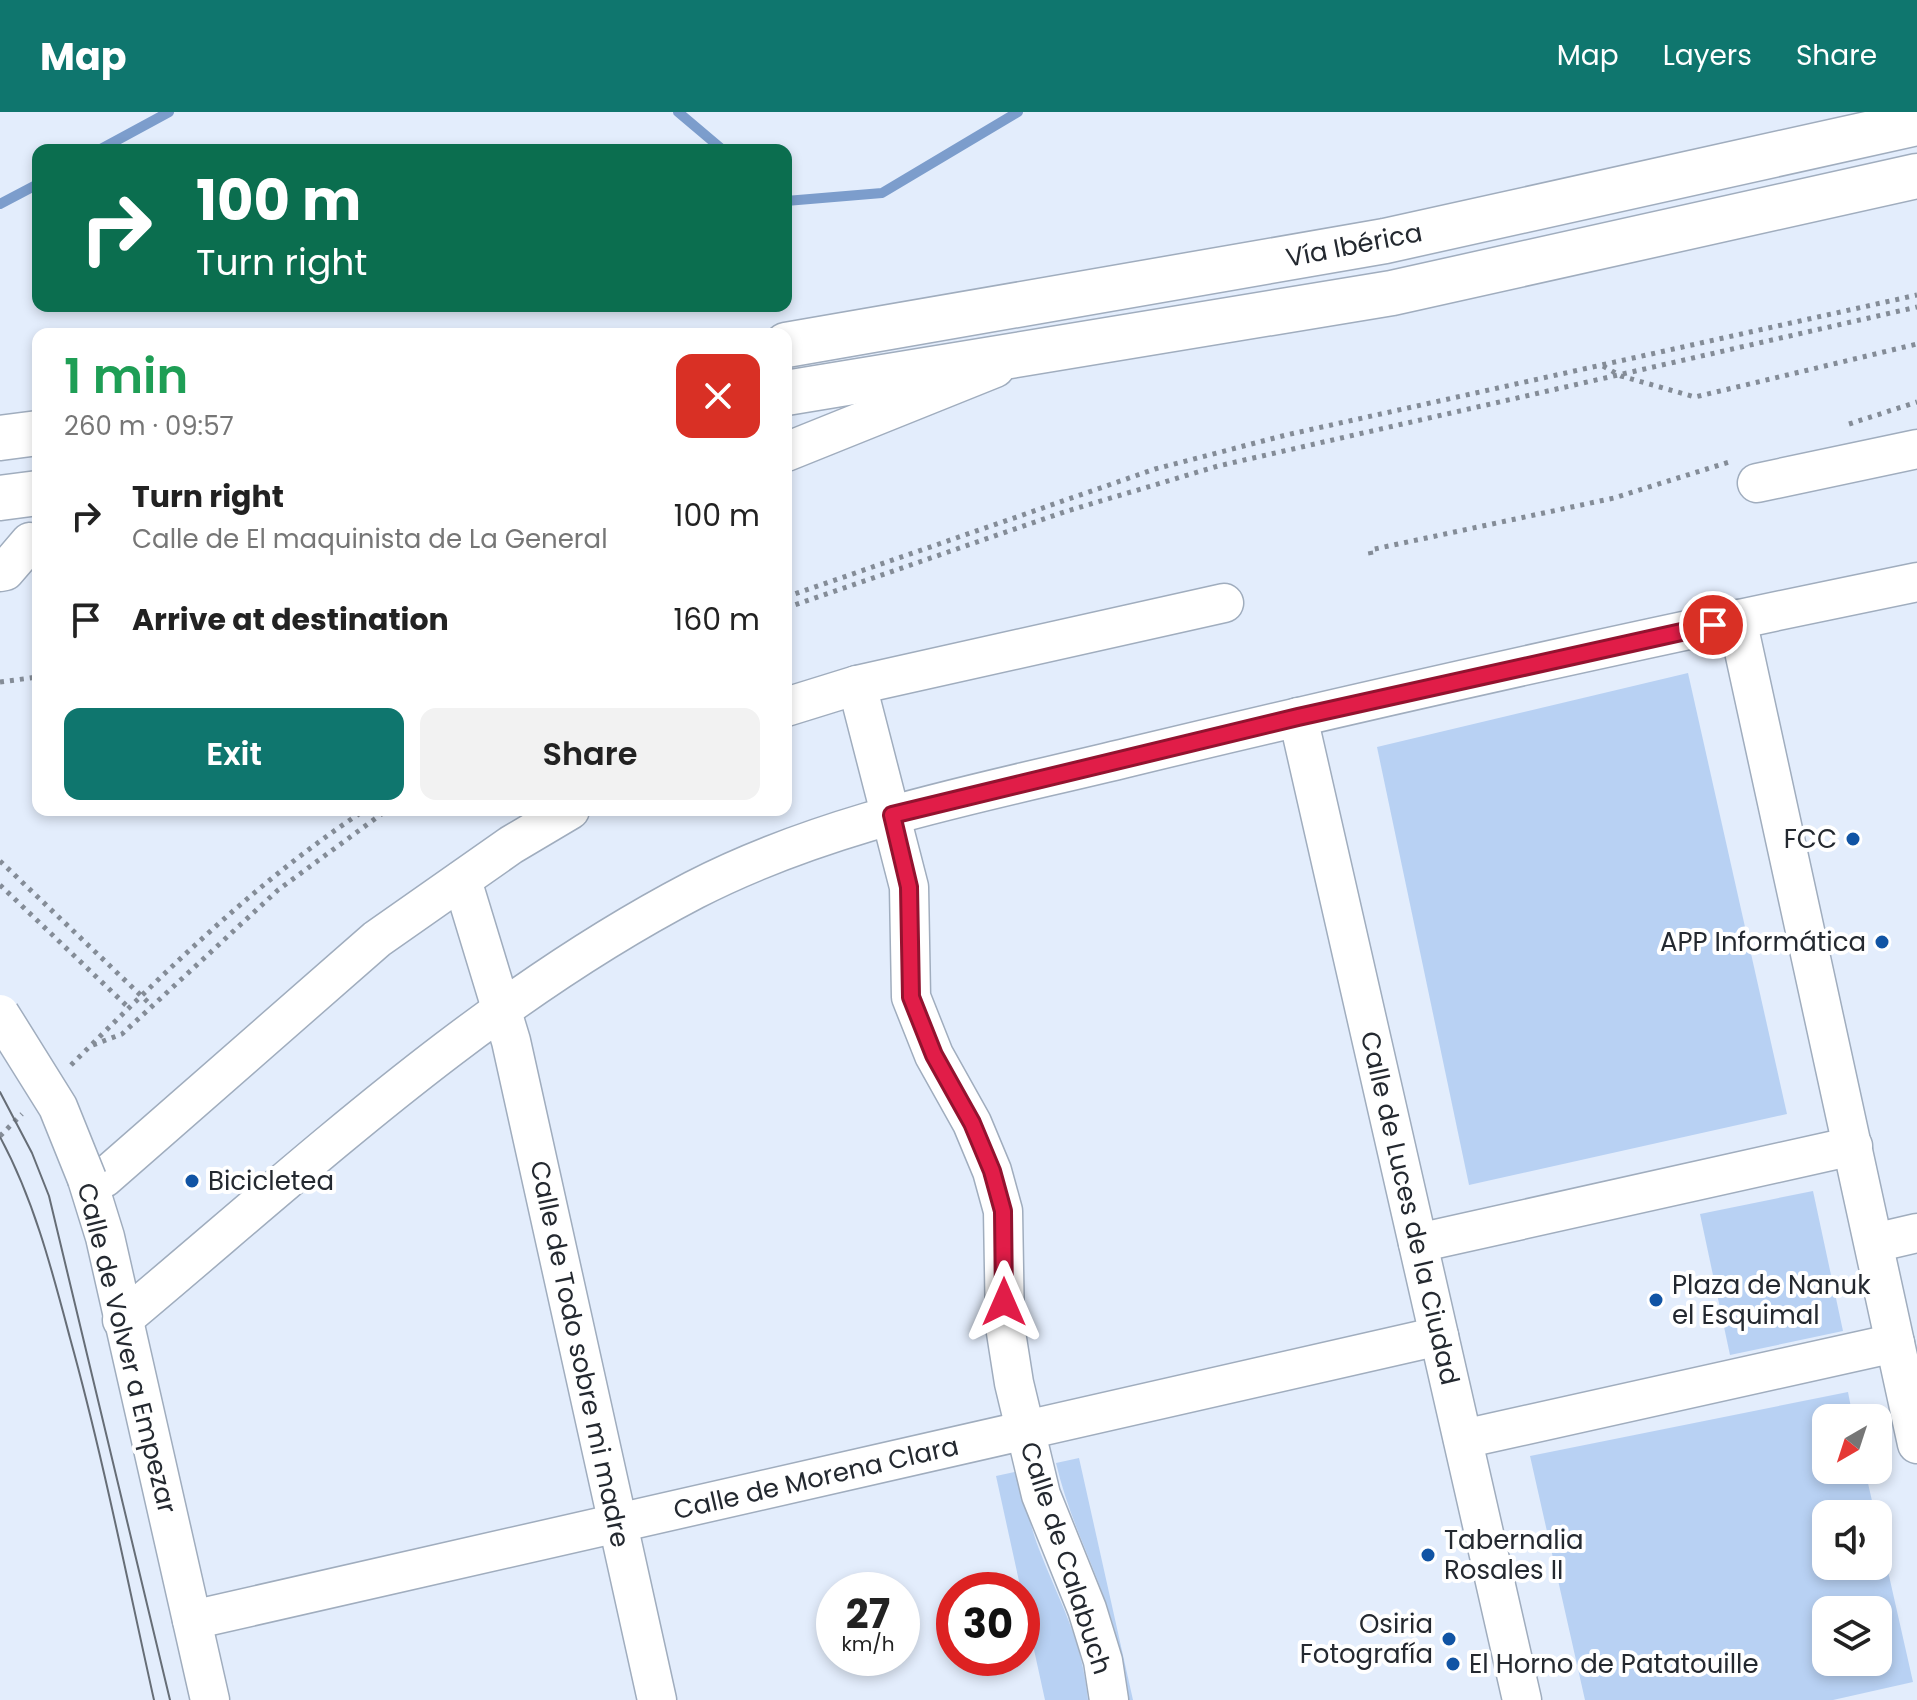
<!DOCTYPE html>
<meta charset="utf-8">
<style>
body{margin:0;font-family:Poppins,sans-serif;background:#f2f2f2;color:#222;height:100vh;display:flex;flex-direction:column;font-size:30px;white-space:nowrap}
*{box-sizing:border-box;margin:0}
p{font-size:26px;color:#767676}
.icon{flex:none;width:44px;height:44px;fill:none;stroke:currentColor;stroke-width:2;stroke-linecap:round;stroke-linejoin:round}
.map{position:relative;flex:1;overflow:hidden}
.panel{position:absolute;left:32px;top:216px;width:760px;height:488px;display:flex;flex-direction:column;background:#fff;border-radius:16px;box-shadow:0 4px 12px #0003}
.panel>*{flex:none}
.guide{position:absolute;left:32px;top:32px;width:760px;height:168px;border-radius:16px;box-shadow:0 4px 12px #0003;background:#0b6e4f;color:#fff;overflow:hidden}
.needle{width:52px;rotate:219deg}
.controls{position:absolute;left:1812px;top:1292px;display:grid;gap:16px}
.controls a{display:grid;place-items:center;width:80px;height:80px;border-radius:16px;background:#fff;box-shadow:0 4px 12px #0003;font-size:40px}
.speed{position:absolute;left:816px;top:1460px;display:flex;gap:16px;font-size:40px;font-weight:700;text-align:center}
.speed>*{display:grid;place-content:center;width:104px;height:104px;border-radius:50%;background:#fff;box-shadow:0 4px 12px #0003;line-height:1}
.speed small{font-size:20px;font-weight:400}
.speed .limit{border:12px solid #d22;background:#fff;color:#111}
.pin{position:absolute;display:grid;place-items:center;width:68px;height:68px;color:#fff;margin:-34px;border:4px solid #fff;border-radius:50%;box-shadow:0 2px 8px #0007}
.me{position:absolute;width:88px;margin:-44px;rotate:0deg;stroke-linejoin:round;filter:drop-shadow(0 0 6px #0008)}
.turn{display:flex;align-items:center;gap:28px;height:168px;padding:0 32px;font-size:36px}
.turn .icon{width:104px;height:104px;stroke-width:2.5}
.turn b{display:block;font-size:56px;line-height:68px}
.round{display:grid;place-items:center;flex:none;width:84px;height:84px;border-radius:16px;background:#f2f2f2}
.headline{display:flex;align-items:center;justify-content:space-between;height:136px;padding:0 32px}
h1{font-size:48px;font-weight:600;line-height:60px;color:#1e9e55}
.primary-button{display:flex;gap:16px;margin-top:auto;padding:16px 32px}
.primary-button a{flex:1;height:92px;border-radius:16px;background:#0f766e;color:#fff;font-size:32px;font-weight:600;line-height:92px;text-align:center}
.primary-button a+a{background:#f2f2f2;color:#222}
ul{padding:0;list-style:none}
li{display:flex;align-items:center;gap:24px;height:104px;padding:0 32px}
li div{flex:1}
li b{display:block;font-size:30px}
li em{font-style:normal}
header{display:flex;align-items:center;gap:48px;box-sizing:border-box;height:112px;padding:0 40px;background:#0f766e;color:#fff}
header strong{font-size:38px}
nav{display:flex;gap:44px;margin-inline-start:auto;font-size:28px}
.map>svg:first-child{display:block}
.green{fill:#b8d1f3;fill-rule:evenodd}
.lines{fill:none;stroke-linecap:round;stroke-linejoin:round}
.stream{stroke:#7c9dcc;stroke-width:10}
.minor-casing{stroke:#a0adbe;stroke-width:41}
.highway-casing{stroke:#a0adbe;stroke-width:47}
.path{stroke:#848c97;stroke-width:5;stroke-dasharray:4 6;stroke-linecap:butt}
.minor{stroke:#fff;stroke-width:38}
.highway{stroke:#fff;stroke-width:44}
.tram{stroke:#666d76;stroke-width:2}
.minor-bridge-casing{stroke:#a0adbe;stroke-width:41;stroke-linecap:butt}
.minor-bridge{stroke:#fff;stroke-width:38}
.route-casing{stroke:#92132f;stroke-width:20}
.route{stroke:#e11d48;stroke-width:14}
.poi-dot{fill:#1154a4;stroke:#fff;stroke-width:3}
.labels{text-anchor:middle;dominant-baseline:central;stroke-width:8;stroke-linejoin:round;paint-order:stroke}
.street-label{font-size:26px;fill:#242930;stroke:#fff}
.poi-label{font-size:26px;fill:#242930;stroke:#fff;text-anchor:start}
</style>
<header>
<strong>Map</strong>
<nav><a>Map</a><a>Layers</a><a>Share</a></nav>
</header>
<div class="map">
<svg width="1917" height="1588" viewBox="0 0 1917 1588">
<rect width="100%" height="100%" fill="#e3edfc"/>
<g class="green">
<polygon points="1688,561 1787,1002 1469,1073 1377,635"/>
<polygon points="1813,1079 1843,1219 1730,1243 1700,1102"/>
<path d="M1848,1280L1853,1306H1826V1358H1865L1875,1402H1826V1454H1878V1415L1913,1570L1833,1588H1585L1530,1344ZM1826,1498H1878V1550H1826Z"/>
<path d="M1079,1346L1133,1588H1126C1123,1559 1119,1531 1110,1503C1093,1450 1069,1407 1056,1351Z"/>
<path d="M1019,1359C1025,1385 1029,1412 1039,1437C1060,1492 1082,1526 1088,1588H1045L996,1364Z"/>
</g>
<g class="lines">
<g class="stream">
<polyline points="678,0 723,38"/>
<polyline points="99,38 169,0"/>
<polyline points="786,89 882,81 1018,0"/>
<polyline points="0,92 38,72"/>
</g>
<g class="minor-casing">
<g id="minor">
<polyline points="786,340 995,256"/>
<polyline points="1757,371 1917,337"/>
<polyline points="0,460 5,459 30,430"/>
<polyline points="1737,507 1917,1332"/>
<polyline points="857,573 909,775 911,885 934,943 972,1011 992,1059 1003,1099 1005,1214 1014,1271 1041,1383 1087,1497 1103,1549 1109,1588"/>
<polyline points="786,595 857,573 1224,491"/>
<polyline points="1298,605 1522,1588"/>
<polyline points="462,768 511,929 657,1588"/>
<polyline points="104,1066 377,827 511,733 570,698"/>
<polyline points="87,1067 105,1125 210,1588"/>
<polyline points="1418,1131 1853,1034"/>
<polyline points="1874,1131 1917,1121"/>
<path d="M122,1208C305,1055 481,889 694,778C830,708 983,681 1130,645C1391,582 1654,524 1917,470"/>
<polyline points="1463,1327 1895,1231"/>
<polyline points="192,1508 1439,1224"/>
</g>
</g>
<g class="highway-casing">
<g id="highway">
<polyline points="786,233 1385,129 1917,11"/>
<polyline points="786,281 1392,181 1917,64"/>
<polyline points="0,326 38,321"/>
<polyline points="0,386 38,381"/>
</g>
</g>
<g class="path">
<polyline points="1603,254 1621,264 1695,285 1917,232"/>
<polyline points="1849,312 1917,290"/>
<polyline points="1371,443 1370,438 1614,386 1729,350"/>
<polyline points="786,485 1155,357 1286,323 1917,183"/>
<polyline points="786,496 1064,400 1218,354 1917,195"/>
<polyline points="0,570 38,565"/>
<polyline points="0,749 152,894"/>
<polyline points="0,773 129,896"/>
<polyline points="93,933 122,922 278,778 387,698"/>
<path d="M71,953C163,862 256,769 365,698"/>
<polyline points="0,1024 22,1002"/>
</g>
<use href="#minor" class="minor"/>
<use href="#highway" class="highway"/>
<g class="tram">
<polyline points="0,980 32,1041 49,1084 170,1588"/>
<path d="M0,1025C34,1088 52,1158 70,1226C103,1345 127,1467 154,1588"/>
</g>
<g class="minor-bridge-casing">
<polyline id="minor-bridge" points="0,902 58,995 87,1067"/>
</g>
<use href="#minor-bridge" class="minor-bridge"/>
</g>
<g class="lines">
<g class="route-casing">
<polyline id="route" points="1004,1190 1003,1099 992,1059 972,1011 934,943 911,885 909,775 892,703 1298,605 1713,513"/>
</g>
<use href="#route" class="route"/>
</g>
<g class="poi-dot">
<circle cx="1853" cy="727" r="8"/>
<circle cx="1882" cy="830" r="8"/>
<circle cx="192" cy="1069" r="8"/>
<circle cx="1656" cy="1188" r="8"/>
<circle cx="1428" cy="1443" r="8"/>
<circle cx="1449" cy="1527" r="8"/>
<circle cx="1453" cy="1552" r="8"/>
</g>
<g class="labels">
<g class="street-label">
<text transform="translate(1354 133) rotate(-11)">Vía Ibérica</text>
<text transform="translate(1410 1096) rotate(77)">Calle de Luces de la Ciudad</text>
<text transform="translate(127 1236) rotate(76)">Calle de Volver a Empezar</text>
<text transform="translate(580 1242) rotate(78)">Calle de Todo sobre mi madre</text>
<text transform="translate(816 1366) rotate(-13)">Calle de Morena Clara</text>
<text transform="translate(1066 1446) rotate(72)">Calle de Calabuch</text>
</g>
<g class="poi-label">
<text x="1837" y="727" text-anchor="end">FCC</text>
<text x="1866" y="830" text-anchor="end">APP Informática</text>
<text x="208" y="1069">Bicicletea</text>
<text x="1672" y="1173">Plaza de Nanuk<tspan x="1672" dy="30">el Esquimal</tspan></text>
<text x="1444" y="1428">Tabernalia<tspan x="1444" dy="30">Rosales II</tspan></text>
<text x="1433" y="1512" text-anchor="end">Osiria<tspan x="1433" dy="30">Fotografía</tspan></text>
<text x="1469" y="1552">El Horno de Patatouille</text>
</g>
</g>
</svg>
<div class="controls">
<a><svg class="needle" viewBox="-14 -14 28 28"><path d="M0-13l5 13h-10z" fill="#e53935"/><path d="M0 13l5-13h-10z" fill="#767676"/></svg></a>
<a><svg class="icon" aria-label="sound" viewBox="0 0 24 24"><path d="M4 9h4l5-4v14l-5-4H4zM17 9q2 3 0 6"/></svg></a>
<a><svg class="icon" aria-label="layers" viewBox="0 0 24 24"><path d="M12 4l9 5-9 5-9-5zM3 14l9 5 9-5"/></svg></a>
</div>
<div class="speed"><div>27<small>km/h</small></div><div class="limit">30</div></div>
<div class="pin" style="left:1713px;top:513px;background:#d93025"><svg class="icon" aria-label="arrive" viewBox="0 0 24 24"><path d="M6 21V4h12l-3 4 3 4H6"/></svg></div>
<svg class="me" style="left:1004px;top:1190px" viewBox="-20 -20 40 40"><path d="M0-17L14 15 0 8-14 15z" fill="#e11d48" stroke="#fff" stroke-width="4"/></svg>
<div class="guide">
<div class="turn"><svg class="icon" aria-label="right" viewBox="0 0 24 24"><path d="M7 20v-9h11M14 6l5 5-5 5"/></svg><div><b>100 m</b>Turn right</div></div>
</div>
<section class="panel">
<div class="headline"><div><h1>1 min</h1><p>260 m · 09:57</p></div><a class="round" style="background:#d93025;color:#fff"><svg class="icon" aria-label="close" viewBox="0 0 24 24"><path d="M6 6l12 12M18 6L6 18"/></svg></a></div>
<ul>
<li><svg class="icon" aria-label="right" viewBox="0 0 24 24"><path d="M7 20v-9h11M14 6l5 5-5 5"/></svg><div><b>Turn right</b><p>Calle de El maquinista de La General</p></div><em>100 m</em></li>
<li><svg class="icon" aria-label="arrive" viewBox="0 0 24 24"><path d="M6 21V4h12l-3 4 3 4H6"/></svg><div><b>Arrive at destination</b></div><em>160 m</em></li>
</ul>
<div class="primary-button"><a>Exit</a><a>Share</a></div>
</section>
</div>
